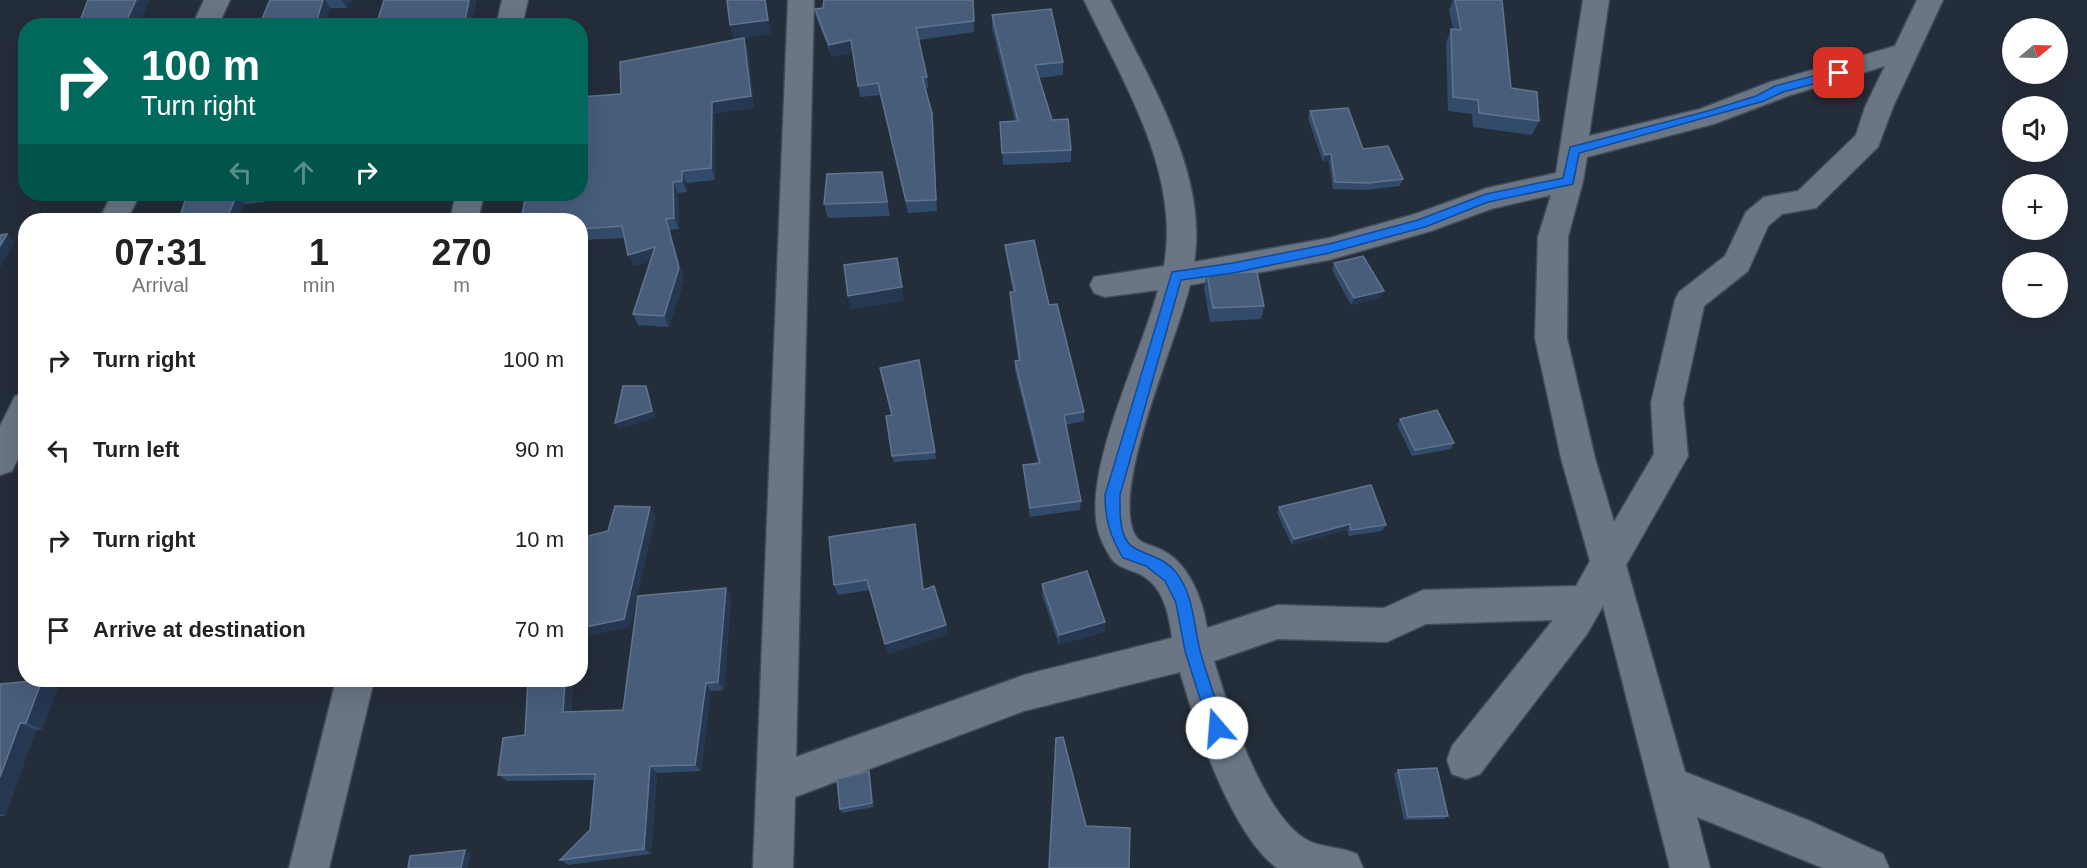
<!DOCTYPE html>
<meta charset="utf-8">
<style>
body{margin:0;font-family:Arial,sans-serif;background:#f6f6f6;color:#222;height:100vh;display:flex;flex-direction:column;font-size:22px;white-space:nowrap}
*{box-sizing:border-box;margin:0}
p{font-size:20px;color:#767676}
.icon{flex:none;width:33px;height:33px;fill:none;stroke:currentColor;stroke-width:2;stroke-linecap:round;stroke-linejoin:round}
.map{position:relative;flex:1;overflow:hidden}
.details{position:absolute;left:18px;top:213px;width:570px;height:474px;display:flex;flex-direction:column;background:#fff;border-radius:24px;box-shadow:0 6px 24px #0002}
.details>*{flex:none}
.guide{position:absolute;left:18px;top:18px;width:570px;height:183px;border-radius:24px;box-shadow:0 6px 24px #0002;background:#00695c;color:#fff;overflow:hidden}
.needle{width:39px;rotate:71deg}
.buttons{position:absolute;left:2002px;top:18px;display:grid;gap:12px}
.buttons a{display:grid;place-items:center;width:66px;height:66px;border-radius:50%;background:#fff;box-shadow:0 6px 24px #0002;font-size:30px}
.pin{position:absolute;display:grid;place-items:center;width:51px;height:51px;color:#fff;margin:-26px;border-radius:12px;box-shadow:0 3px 9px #0006}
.me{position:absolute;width:66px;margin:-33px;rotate:342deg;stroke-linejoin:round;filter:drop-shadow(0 0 4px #0008)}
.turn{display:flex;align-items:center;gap:21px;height:126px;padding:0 24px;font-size:27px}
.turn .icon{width:78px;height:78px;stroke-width:2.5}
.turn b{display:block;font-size:42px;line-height:51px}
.lanes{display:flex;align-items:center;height:57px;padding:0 24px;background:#0003;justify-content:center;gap:30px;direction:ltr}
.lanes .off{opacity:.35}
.eta{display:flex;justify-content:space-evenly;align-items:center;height:102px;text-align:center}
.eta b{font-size:36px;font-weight:700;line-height:42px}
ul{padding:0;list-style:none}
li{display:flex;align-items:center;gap:18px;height:90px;padding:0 24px}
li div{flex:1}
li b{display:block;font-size:22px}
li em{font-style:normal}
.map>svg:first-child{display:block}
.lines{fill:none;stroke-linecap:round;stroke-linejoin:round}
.minor-casing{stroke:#424b55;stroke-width:3}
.minor{fill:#6a7685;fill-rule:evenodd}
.wall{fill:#334b6b}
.shaded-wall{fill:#253751}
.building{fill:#475d7a;stroke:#60748e;stroke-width:1.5}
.route{fill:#1a73e8;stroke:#114b97;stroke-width:1.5}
</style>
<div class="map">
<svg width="2087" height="868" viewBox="0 0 2087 868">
<rect width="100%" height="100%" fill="#242d3a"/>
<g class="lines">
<g class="minor-casing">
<g id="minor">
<polygon points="204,0 230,0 218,26 192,26"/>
<polygon points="502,0 528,0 522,26 496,26"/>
<path d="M788,0H814L796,757L1024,675L1172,638C1169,614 1163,583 1137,573C1125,568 1114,566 1108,553C1102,543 1097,531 1096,519C1090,455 1141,354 1158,290L1105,297L1094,293L1090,285L1094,277L1164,266C1181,172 1122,81 1084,0H1110C1147,77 1209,173 1194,262L1329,238L1415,214L1487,188L1556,173L1583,0H1609L1589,136L1700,109L1770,82L1895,46L1917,0H1943L1893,107L1878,147L1816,208L1782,214L1768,226L1748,271L1704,306L1683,403L1688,456L1626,565L1685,772L1810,821L1883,854L1889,868H1823L1697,817L1710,868H1670L1603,606L1587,634L1480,774L1466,779L1452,774L1447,760L1452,746L1553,620L1426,624L1387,642L1278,639L1214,661C1228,707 1264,819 1309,841C1320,847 1342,847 1357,854L1363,868H1277C1231,834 1196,727 1180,672L1024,711L795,797L793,868H753ZM1885,66L1865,107L1856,135L1798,191L1764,197L1746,212L1725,256L1679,292L1675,300L1651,403L1654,454L1614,522L1595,458L1567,338L1568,237L1583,181L1587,157L1714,124L1788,96ZM1551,195L1538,237L1535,338L1561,458L1590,561L1576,586L1423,590L1384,608L1278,605L1207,628C1203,601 1190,565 1164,551C1154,545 1139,545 1134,533C1112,484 1177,341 1190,285L1329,260L1431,231L1491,209Z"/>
<polygon points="112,194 140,194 127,220 99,220"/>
<polygon points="456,194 484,194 478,220 450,220"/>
<polygon points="26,393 26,442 12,471 0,475 0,426 15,396"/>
<polygon points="336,680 374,680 329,868 289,868"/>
</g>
</g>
<use href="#minor" class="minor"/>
</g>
<g class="wall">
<polygon points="270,0 352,0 347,8 330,8"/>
<polygon points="973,0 974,32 919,40 927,77 928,88 926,89 933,125 937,211 908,213 880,95 860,97 853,52 832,57 817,20 815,9"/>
<polygon points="1453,0 1502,0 1511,88 1539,121 1532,135 1473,127 1472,114 1448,111 1446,43 1451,29 1453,29 1449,10"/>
<polygon points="992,15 1063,62 1063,75 1039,78 1052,120 1071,150 1071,162 1003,165 1000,122 1015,121 992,28"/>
<polygon points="730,25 771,34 744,38 748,50 754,108 715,113 715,180 686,183 687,192 678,193 679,229 670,230 684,280 669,327 638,325 633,314 651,261 634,266 628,255 625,238 580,240 580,220 524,197 522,194 580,194 621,94 734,40"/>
<polygon points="1310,111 1403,179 1400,186 1366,190 1333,189 1329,161 1323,162 1308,118"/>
<polygon points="882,172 890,216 828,218 824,204"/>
<polygon points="187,194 267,194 265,202 245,204"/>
<polygon points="1005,245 1049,305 1084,412 1084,421 1065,425 1081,501 1080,510 1030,517 1024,475 1023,465 1038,464 1015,371 1015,361 1018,360 1010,303 1010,292 1013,292 1006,255"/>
<polygon points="1334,263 1381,298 1351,305 1332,270"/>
<polygon points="1207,274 1264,306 1261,319 1210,322 1204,288"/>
<polygon points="919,360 936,459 894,462 892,456 892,415"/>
<polygon points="1400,419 1454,443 1451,449 1412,456 1397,425"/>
<polygon points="1279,507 1386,525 1382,531 1349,536 1347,530 1292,545 1277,513"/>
<polygon points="915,524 917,535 924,590 946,625 948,634 888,654 870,590 838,595 834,585"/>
<polygon points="1042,584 1105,622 1104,632 1059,645 1042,595"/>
<polygon points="726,588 731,597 724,690 711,691 701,771 657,773 651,854 568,865 560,860 590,830 594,780 507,781 498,775 525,735 528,680 573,680 571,712 623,710"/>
<polygon points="42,680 58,687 42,729 36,730 5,816 0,816 0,684"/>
<polygon points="1398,770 1448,816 1444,819 1404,820 1394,774"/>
<polygon points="869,771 870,775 874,807 842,813 840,809"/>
</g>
<g class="shaded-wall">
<polygon points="136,0 150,0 138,26 124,26"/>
<polygon points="323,0 325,0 330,8 324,26 315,26"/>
<polygon points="342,0 352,0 347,8"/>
<polygon points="469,0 477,0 472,26 464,26"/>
<polygon points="765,0 766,0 771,34 744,38 748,50 754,108 715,113 715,180 711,168 712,102 734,40 730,25"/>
<polygon points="851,40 853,52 832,57 829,45"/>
<polygon points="932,113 933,125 937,211 936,200"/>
<polygon points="1331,154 1329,161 1323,162 1325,155"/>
<polygon points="682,171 686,183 687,192 682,181"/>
<polygon points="673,182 678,193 679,229 674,218"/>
<polygon points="258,194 267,194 265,202"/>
<polygon points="237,195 245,204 238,220 226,220"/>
<polygon points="666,219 670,230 684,280 669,327 664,316"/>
<polygon points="7,234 15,242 0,268 0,246"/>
<polygon points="655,247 660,259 634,266 628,255"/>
<polygon points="902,287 904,301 851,310 848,296"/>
<polygon points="1384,291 1381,298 1351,305 1354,298"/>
<polygon points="646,386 649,393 656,418 619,429 615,423"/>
<polygon points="650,507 656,516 630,627 580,638 580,628"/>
<polygon points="915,524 917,535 925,600 923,590"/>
<polygon points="1350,524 1347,530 1292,545 1294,539"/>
<polygon points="726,588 731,597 724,690 718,682"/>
<polygon points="1105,622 1104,632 1059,645 1059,635"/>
<polygon points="946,625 948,634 888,654 885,644"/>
<polygon points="42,680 58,687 42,729 26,723"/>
<polygon points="565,680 573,680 571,719 563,712"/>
<polygon points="706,683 711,691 701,771 695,765"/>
<polygon points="20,723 36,730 5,816 0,814 0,777"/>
<polygon points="650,766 657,773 651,854 644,849"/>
<polygon points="869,771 870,775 874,807 872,803"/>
<polygon points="465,850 471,854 468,868 461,868"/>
</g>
<g class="building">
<polygon points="88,0 136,0 124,26 78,26"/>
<polygon points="270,0 323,0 315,26 259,26"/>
<polygon points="384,0 469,0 464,26 376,26"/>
<polygon points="727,0 765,0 768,20 730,25"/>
<polygon points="824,0 973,0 974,21 916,28 927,77 922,77 932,113 936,200 906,201 878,83 858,86 851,40 829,45 815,9 823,8"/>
<polygon points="1455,0 1502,0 1511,88 1537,92 1539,121 1479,113 1478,100 1453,97 1451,29 1461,30"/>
<polygon points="1051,9 1063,62 1035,65 1052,120 1068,119 1071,150 1002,153 1000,122 1018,121 992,15"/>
<polygon points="744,38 751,96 712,102 711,168 682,171 682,181 673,182 674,218 666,219 679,268 664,316 633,314 655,247 628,255 622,226 580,229 580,220 521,220 526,194 580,194 580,97 621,94 620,62"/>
<polygon points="1348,108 1363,149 1388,146 1403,179 1368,183 1335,182 1331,154 1325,155 1310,111"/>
<polygon points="882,172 887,202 824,204 827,174"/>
<polygon points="187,194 253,194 237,195 226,220 179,220"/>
<polygon points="7,234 0,246 0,235"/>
<polygon points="1034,240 1049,305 1057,304 1084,412 1064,415 1081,501 1030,508 1023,465 1040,463 1015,361 1020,360 1010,292 1015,292 1005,245"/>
<polygon points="1363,256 1384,291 1354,298 1334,263"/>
<polygon points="897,258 902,287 848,296 844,265"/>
<polygon points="1257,272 1264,306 1213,308 1207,274"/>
<polygon points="919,360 935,452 892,456 886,416 892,415 880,368"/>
<polygon points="623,386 646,386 652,411 615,423"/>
<polygon points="1437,410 1454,443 1415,450 1400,419"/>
<polygon points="1371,485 1386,525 1351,530 1350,524 1294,539 1279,507"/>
<polygon points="615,506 650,507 624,619 580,628 580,538 608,531"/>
<polygon points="915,524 923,590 934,586 946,625 885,644 867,580 834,585 829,537"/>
<polygon points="1087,571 1105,622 1059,635 1042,584"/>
<polygon points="726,588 718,682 706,683 695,765 650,766 644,849 560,860 590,830 595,774 498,775 503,738 525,735 528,680 565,680 563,712 623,710 638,596"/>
<polygon points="42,680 26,723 20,723 0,777 0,684"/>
<polygon points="1063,737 1086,826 1130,828 1129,868 1049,868 1056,738"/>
<polygon points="1437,768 1448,816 1408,817 1398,770"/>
<polygon points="869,771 872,803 840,809 837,779"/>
<polygon points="465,850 461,868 408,868 410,856"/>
</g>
<path class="route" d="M1839,69L1843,70V76L1783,92L1764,101L1579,153L1573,184L1488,202L1425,227L1329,253L1233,273L1181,280L1120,495C1120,510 1118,541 1136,549C1150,556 1165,559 1175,571C1195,595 1193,626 1201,654C1208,679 1217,703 1225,728L1222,733L1217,736L1211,733L1185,651L1176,603L1165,581L1146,566L1123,558C1110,536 1105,520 1105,495L1172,272L1233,263L1329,244L1418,220L1486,194L1563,178L1570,147L1708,111L1756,96L1775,86Z"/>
</svg>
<div class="buttons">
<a><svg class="needle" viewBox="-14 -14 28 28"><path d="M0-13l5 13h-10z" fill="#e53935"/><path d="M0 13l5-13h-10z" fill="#767676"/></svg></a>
<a><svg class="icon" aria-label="sound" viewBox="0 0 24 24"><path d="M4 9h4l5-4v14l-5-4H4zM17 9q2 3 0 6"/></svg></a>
<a>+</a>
<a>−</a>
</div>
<div class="pin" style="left:1839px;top:73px;background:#d93025"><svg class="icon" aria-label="arrive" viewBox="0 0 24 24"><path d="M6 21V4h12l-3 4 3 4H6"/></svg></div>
<svg class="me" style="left:1217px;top:728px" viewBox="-20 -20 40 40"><circle r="19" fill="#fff"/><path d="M0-13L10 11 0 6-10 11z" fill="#1a73e8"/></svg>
<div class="guide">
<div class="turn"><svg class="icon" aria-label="right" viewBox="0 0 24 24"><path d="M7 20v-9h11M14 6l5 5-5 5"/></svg><div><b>100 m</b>Turn right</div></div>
<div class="lanes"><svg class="icon off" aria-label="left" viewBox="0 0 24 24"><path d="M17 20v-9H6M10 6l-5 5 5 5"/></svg><svg class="icon off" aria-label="ahead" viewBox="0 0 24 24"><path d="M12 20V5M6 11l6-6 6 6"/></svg><svg class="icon" aria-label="right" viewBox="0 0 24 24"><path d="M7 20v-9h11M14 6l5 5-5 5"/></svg></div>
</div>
<section class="details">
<div class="eta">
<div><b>07:31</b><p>Arrival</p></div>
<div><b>1</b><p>min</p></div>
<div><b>270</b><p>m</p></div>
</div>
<ul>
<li><svg class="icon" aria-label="right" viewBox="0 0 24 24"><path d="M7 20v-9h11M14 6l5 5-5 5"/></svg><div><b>Turn right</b></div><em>100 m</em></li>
<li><svg class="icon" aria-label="left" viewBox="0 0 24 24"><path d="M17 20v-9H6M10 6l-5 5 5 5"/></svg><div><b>Turn left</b></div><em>90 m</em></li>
<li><svg class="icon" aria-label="right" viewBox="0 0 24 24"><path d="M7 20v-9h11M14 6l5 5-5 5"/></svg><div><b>Turn right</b></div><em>10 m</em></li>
<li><svg class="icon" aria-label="arrive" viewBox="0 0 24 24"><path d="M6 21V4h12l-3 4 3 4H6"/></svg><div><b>Arrive at destination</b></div><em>70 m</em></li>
</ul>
</section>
</div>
